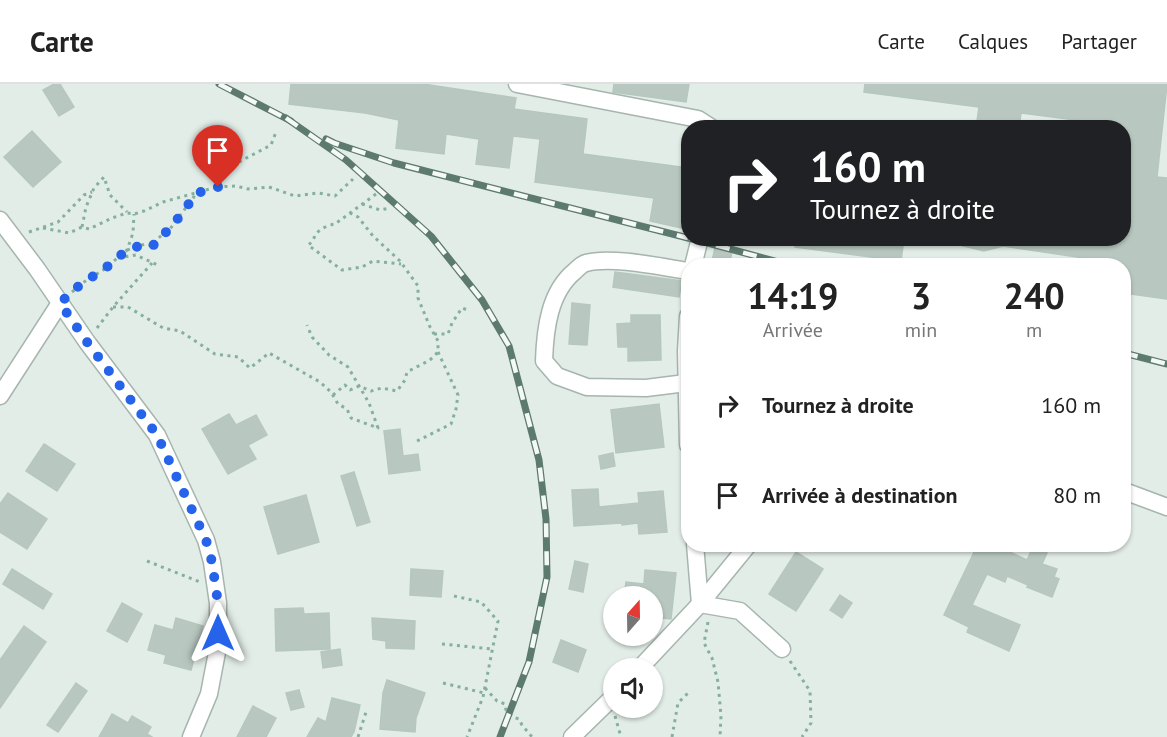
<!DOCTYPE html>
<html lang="fr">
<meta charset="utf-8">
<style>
body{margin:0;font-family:"PT Sans",sans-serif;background:#f2f2f2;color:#222;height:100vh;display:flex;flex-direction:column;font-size:22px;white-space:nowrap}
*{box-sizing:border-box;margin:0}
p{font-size:20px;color:#767676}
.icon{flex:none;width:33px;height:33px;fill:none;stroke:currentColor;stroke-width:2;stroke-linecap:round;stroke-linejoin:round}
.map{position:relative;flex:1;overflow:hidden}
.sheet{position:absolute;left:681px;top:174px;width:450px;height:294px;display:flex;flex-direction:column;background:#fff;border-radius:24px;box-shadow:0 2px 4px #0004}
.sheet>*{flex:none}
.hud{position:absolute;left:681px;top:36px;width:450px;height:126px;border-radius:24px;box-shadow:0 2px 4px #0004;background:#202124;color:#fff;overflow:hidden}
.needle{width:39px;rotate:20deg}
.controls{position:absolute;left:603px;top:502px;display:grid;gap:12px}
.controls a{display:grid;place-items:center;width:60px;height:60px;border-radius:50%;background:#fff;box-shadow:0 2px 4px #0004;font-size:30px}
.pin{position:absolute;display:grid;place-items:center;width:51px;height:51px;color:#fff;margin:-62px -26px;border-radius:50% 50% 50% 0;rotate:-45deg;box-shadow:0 0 6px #0007}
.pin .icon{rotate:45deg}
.me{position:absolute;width:66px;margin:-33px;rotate:0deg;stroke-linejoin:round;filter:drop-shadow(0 0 4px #0008)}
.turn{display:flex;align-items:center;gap:21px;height:126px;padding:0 30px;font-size:27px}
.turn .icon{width:78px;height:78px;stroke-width:2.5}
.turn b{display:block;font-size:42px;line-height:51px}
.eta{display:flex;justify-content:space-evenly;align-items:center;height:102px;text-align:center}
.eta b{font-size:36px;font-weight:700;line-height:42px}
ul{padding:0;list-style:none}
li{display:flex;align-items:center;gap:18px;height:90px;padding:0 30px}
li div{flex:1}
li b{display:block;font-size:22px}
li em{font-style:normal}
header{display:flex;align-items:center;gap:36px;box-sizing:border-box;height:84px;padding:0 30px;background:#fff;border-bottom:2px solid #e0e0e0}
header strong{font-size:28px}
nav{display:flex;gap:33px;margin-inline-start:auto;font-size:21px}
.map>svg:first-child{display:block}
.building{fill:#b8c8c0;stroke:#b5c7be;stroke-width:1.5}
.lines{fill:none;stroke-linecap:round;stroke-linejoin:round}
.minor-casing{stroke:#a6b5ae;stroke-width:19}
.path{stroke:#84b09d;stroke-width:3;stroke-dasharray:3 4.5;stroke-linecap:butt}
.minor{stroke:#fff;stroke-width:16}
.rail-casing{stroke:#5d7a6f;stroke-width:7}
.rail{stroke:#f4f9f6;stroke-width:4.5;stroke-dasharray:14;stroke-linecap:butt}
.route{stroke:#2563eb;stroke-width:10;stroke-dasharray:0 18}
</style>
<header>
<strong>Carte</strong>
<nav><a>Carte</a><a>Calques</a><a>Partager</a></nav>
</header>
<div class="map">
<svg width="1167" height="653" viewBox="0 0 1167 653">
<rect width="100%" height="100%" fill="#e3ede7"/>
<g class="building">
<polygon points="54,0 60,0 74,23 59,32 43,6"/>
<polygon points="291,0 423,0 516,14 514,25 587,35 583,70 688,84 688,135 686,145 650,137 654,114 535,98 540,55 513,52 509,84 476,80 479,55 446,50 444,70 396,64 399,36 365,29 289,20"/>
<polygon points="614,0 689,0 686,18 613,8"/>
<polygon points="865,0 1167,0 1157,93 1167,94 1167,215 1124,209 1124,182 1097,182 1097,176 1003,162 984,167 951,159 952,154 1124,154 1124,44 1082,44 1083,37 1021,29 1019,44 976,44 979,23 864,8"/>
<polygon points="32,47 61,78 33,103 4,73"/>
<polygon points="717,154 735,154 729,182 711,182"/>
<polygon points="795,154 904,154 901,177 795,163"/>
<polygon points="615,188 682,197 679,213 613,203"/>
<polygon points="572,219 590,221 587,261 569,260"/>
<polygon points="631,231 660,231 661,276 628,277 628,263 618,263 617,240 631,239"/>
<polygon points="659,320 664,363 616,369 611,326"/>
<polygon points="229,330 236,341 256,331 267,351 248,361 256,375 228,390 202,345"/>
<polygon points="400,345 403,372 418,370 420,386 389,390 384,347"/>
<polygon points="44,360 75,380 57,407 26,387"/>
<polygon points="613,369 615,382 601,385 599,372"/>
<polygon points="354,388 370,438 357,442 341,392"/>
<polygon points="598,405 599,423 639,419 638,409 663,407 667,448 639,450 638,439 622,441 622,439 574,442 572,406"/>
<polygon points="8,409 47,435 27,465 0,448 0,420"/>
<polygon points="306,411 319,458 278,470 264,423"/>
<polygon points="978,460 993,460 1027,476 1033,463 1047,469 1042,480 1057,485 1054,493 1059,495 1052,513 1027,503 1028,501 1007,492 1005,498 987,490 972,521 1020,541 1009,567 967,548 969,543 944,531"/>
<polygon points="796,468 823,485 796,527 769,510"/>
<polygon points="575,477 588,480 583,508 569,505"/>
<polygon points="12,485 52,510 43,525 3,500"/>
<polygon points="411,485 443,487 441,513 410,511"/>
<polygon points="645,486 676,489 671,535 652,533 652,513 624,513 626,498 644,500"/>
<polygon points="840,511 852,519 842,534 830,526"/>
<polygon points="122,519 142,530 127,558 107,547"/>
<polygon points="303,524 304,530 329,529 330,565 276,567 275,525"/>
<polygon points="176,534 203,542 191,586 164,579 166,571 148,566 155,541 173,546"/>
<polygon points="372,534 415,537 414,565 386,564 386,557 373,555"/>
<polygon points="24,542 46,558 0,624 0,576"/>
<polygon points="561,556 586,566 578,588 553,578"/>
<polygon points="340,565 342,581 323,584 321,568"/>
<polygon points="387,596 425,609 416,634 415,648 380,645 383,609"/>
<polygon points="76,599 87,607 58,648 47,641"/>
<polygon points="299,606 304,623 291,626 286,609"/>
<polygon points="332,614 360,621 354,648 351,653 307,653 318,634 326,638"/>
<polygon points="253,622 276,634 266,653 237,653"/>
<polygon points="112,630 128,639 132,632 151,643 147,650 152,653 99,653"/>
</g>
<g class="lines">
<g class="minor-casing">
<g id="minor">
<polyline points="517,0 698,35 712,44"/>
<polyline points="0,136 37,185 87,258 157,351 206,456 212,478 218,519 218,563 209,610 191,653"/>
<polyline points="693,182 700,154"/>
<polyline points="688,232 686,267 688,361"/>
<path d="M686,299L646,304L587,303L557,292L544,277C545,246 549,208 575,187C578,184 582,180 586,179C611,172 662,183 688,187"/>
<polyline points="0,312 60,219"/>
<polyline points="1124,407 1167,423"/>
<polyline points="695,460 700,520 740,527 782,565"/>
<polyline points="639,585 700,520 749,460"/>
<polyline points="572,653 614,612"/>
</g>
</g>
<g class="path">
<polyline points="217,103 236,102 248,105 269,103 295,112 318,109 335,112 353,95"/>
<path d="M376,110L335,140C329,141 321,144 317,149C313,154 314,157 308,161L342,186L362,183L373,177L401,180"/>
<polyline points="362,120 380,126 390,124"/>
<polyline points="82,143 86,123 94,104 104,93 110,111 127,128"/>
<polyline points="43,144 69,149 82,143 89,145 112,134 127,129 134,130 144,127 163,118 217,103 235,80 271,61 276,48"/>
<polyline points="29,148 58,138 84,111 92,108"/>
<polyline points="127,166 145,160 153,162 157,155 170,145 196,110"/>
<polyline points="118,174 136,171 160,182"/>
<polyline points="72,208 89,194 102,187 127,166 133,149 134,130"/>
<polyline points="113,223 128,223 163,244 180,247 215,270 238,273 250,284 269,269 320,298 331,308 338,320 347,325 351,334 378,344 369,319 348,283 329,271 312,253 307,241"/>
<polyline points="97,244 113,223 152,179"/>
<polyline points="434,250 448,250 452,239 462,224 470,227"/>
<polyline points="333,311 345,301 350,306 359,302 371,307 382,304 397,307 405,296 407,288 430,276 438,268 438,257 430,243 418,214 418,202 400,177 373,152 358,133 350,129"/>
<polyline points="417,357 451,340 456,325 458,311 438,268"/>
<polyline points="147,477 200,498"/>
<polyline points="454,512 481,518 498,537 483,613 467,653"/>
<polyline points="708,538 704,559 712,574 718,598 721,632 720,653"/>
<polyline points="442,560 492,565"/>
<polyline points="790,577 810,607 811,639 802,653"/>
<polyline points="443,599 484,609"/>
<polyline points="485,604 497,617 505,620 506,626 513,633 519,635 522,641 532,653"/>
<polyline points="615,632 621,653"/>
<polyline points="358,653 367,625"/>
<polyline points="672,653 678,619 690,607"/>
</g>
<use href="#minor" class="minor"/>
<g class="rail-casing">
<g id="rail">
<polyline points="219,0 291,37"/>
<polyline points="286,34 346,76 431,152 482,216 509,262 539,376 546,435 547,493 529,578 500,653"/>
<polyline points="326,55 334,59 394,79 688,154"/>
<polyline points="689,154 793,182"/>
<polyline points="1124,269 1167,280"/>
</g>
</g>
<use href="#rail" class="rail"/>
</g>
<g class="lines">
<polyline class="route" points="218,103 197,109 170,145 157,155 153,162 145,160 127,166 102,187 82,199 60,219 87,258 157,351 206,456 212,478 218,519 218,549"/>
</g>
</svg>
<div class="controls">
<a><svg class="needle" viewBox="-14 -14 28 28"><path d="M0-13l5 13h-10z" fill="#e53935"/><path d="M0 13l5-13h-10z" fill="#767676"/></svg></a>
<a><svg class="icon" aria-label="sound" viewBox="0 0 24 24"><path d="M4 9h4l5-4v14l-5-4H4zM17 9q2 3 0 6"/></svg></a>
</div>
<div class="pin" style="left:218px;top:103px;background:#d93025"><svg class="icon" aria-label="arrive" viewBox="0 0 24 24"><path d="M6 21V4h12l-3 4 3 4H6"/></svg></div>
<svg class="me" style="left:218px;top:549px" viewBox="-20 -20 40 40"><path d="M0-17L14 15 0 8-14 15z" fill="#2563eb" stroke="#fff" stroke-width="4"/></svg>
<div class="hud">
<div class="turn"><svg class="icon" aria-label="right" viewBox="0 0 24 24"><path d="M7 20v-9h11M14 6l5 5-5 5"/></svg><div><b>160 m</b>Tournez à droite</div></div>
</div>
<section class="sheet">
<div class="eta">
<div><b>14:19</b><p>Arrivée</p></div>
<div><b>3</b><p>min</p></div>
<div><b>240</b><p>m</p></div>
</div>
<ul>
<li><svg class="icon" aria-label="right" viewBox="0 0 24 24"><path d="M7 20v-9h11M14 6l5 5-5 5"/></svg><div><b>Tournez à droite</b></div><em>160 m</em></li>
<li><svg class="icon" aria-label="arrive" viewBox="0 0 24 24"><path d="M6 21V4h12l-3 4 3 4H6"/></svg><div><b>Arrivée à destination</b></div><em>80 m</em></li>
</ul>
</section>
</div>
